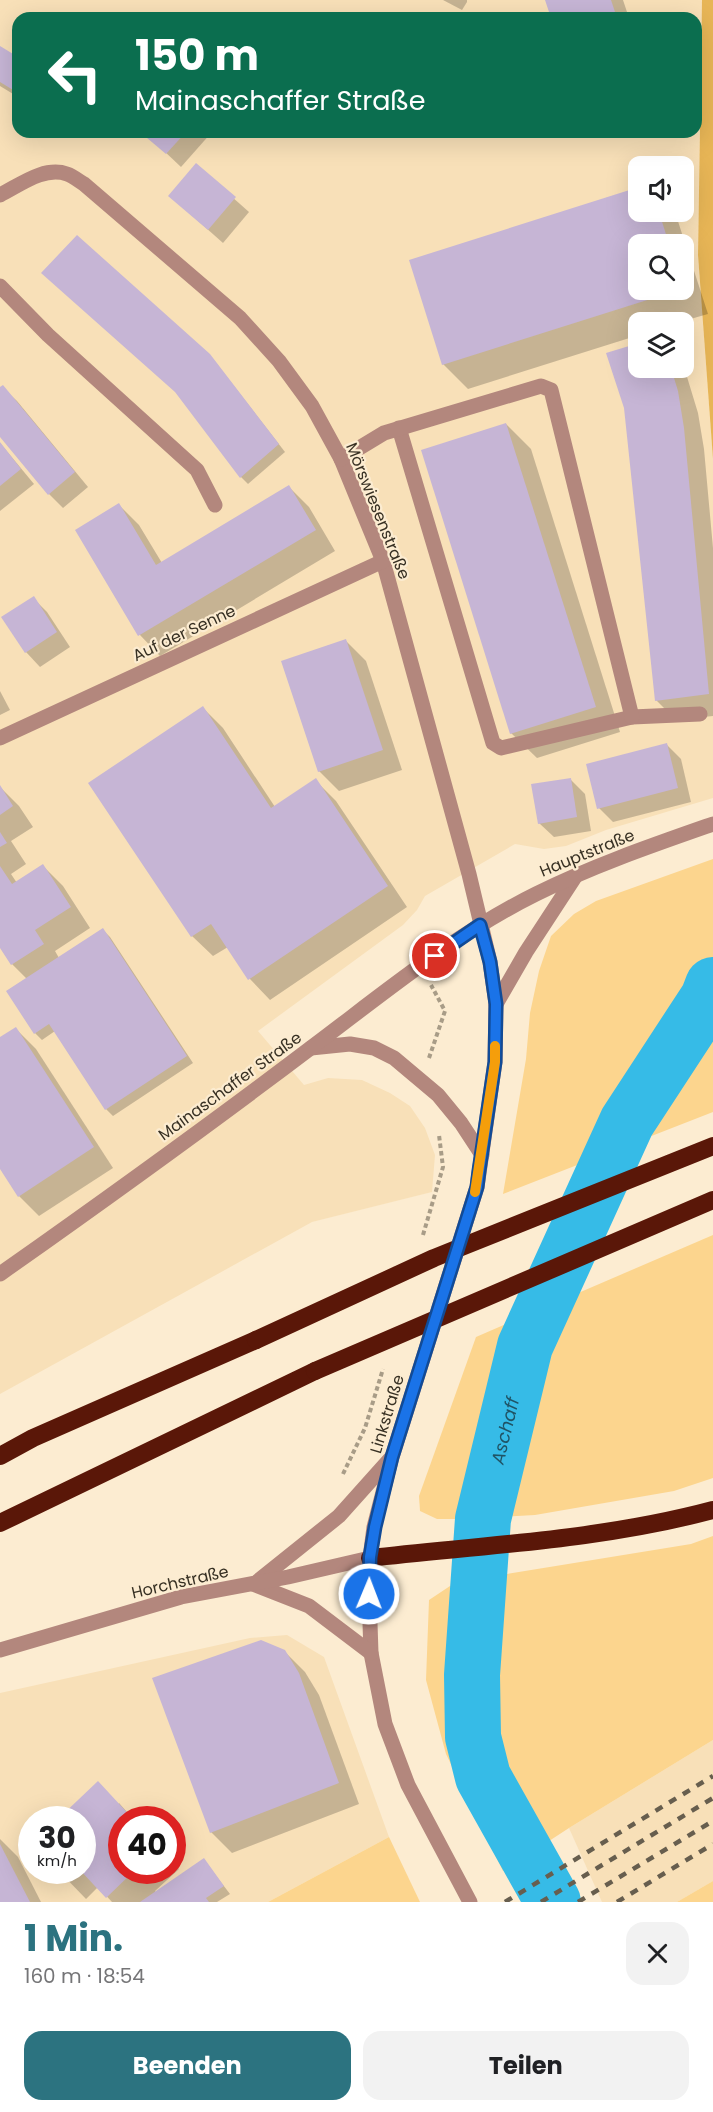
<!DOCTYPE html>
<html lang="de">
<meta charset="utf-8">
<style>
body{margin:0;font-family:Poppins,sans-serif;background:#f2f2f2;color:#202124;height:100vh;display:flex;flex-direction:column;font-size:22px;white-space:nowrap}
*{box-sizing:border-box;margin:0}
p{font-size:20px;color:#757577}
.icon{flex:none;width:33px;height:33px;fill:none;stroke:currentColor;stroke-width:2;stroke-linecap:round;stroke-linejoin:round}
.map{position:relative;height:1902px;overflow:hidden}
.side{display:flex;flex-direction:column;background:#fff;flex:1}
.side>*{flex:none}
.top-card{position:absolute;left:12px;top:12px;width:690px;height:126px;border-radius:18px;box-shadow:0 6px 24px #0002;background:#0b6e4f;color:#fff;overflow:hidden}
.buttons{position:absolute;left:628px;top:156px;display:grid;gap:12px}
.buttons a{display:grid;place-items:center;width:66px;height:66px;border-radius:12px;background:#fff;box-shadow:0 6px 24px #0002;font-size:30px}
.speed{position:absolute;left:18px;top:1806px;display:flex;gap:12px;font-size:30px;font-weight:700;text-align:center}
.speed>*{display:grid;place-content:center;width:78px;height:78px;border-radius:50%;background:#fff;box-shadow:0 6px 24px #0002;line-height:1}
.speed small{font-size:15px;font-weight:400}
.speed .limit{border:9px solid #d22;background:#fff;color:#111}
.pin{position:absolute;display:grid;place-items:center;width:51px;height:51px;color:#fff;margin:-26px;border:3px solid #fff;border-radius:50%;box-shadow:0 2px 6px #0007}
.me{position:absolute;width:66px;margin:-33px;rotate:1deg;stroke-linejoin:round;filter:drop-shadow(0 0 4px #0008)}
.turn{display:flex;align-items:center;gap:21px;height:126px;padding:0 24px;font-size:27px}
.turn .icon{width:78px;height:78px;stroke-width:2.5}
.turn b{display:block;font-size:42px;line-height:51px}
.round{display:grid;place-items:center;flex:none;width:63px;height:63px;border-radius:18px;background:#f2f2f2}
.head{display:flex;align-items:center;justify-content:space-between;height:102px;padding:0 24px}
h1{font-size:36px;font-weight:700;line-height:45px;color:#2c7380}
.action{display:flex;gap:12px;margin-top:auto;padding:12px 24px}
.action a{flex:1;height:69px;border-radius:18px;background:#2c7380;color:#fff;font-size:24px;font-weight:700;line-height:69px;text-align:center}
.action a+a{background:#f2f2f2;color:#202124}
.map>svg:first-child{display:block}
.built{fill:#f8e0b8;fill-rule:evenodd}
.green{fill:#fcd58e}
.forest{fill:#e7b556}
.shadow{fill:#0003;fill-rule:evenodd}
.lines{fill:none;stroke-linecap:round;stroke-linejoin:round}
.river{stroke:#36bbe7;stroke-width:56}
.building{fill:#c6b5d5}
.path{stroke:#a89c87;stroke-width:4;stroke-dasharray:4.5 3;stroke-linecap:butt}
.minor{stroke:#b3877d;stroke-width:15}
.highway{stroke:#5a1708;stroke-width:18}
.rail{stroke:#675e4e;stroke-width:4.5;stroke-dasharray:8 8;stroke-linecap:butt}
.highway-bridge{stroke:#5a1708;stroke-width:18}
.route-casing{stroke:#114b97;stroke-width:15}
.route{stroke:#1a73e8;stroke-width:10}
.slow{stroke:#f59e0b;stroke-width:10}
.labels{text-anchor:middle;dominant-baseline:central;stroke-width:4.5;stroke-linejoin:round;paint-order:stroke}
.street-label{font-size:16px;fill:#373023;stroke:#fcecd1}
.water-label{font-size:18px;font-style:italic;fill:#205466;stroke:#fcecd1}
</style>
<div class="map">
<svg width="713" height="1902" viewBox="0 0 713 1902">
<rect width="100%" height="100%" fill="#fcecd1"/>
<g class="built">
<path d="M0,0H702L698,255L713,459V798L606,830L566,846L544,849L515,844L425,896L417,910L403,925L258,1031L304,1085L328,1078L362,1080L390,1093L410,1106L425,1128L435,1155L432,1192L312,1222L0,1394ZM18,18H696V132H18ZM639,166H684V212H639ZM639,244H684V290H639ZM639,322H684V368H639Z"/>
<path d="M287,1635L324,1657L389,1837L268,1902H0V1693L250,1638ZM32,1820H82V1870H32ZM122,1820H172V1870H122Z"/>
<polygon points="713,1740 713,1881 677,1902 602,1902 569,1828"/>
</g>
<g class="green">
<polygon points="713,859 713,1112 503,1194 526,1059 530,1013 539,971 551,936 574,914 596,901"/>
<polygon points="713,1235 713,1478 674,1491 535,1515 465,1519 437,1519 420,1511 419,1496 476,1337"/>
<polygon points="713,1536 713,1740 569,1828 503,1871 446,1754 426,1680 429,1600 450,1586 501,1575 691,1544"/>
<polygon points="389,1837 420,1902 268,1902"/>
<polygon points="713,1881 713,1902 677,1902"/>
</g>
<polygon class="forest" points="702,0 713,0 713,459 698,255"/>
<g class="shadow">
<polygon points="443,0 467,0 467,2 462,10"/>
<polygon points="547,0 623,0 629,18 553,18"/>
<polygon points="0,48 18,59 18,97 0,86"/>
<polygon points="144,132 212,132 181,167"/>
<polygon points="196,165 249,212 223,243 170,196"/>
<path d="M639,189V212H675L708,314L680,322H639V335L468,389L443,364ZM639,244H684V290H639Z"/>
<polygon points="639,345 639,368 684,367 698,413 704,449 713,548 713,716 676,720 656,700 626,408"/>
<polygon points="216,363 285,452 248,484 241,477"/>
<polygon points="2,387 17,401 88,487 63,508 49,494 0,435 0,389"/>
<polygon points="506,424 531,449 620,732 537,758 511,733"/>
<polygon points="0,443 34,484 0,511"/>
<polygon points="289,487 309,507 335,551 160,656 140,635 77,531 119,505 139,525 162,563"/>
<polygon points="33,598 47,612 70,647 40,667 26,652 3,617"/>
<polygon points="346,641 366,661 402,770 339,791 319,771"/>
<polygon points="0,691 10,710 0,715"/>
<polygon points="203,708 223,728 275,807 315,780 336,801 407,907 270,1000 250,979 228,947 213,956 192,936 90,783"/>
<polygon points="667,745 681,759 691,802 613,822 599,808"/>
<polygon points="571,780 585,794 591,831 554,837 539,823"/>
<polygon points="0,787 19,806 33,827 11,841 26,864 11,874 17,883 43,866 63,886 90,928 55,951 59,958 103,930 110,937 193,1063 113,1116 106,1109 55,1031 42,1040 35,1033 27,979 12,964 0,946"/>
<polygon points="16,1029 36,1049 113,1168 39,1216 19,1196 0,1167 0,1039"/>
<polygon points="284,1651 305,1672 319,1695 359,1804 232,1853 211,1832"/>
<polygon points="119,1803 134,1820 122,1820 122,1870 172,1870 172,1861 179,1869 155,1891 156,1893 204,1860 230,1894 217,1902 112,1902 98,1887 86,1899 58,1870 82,1870"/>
<polygon points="0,1839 18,1857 41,1902 0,1902"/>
</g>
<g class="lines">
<path class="river" id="s1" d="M553,1902L483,1777L473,1737L472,1675L483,1519L525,1346L627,1122L708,998L713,985"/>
</g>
<g class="building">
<polygon points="545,0 611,0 617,18 551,18"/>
<polygon points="0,46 18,57 18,93 0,82"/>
<polygon points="140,132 186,132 166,154"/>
<polygon points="196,163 236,197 208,230 168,196"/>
<polygon points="639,187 639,212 659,212 669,244 639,244 639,290 679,290 442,365 409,260"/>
<polygon points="77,235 210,354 279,444 240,478 175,392 41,273"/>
<polygon points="639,343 639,368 671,368 678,391 684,428 709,694 655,701 624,408 606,353"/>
<polygon points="3,385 75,472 48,495 0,437 0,387"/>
<polygon points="506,423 596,707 510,734 421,450"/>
<polygon points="0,442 21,469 0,486"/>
<polygon points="289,485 316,530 138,636 75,530 119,503 156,565"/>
<polygon points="34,596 57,632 25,653 1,617"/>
<polygon points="346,639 383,750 318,772 281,661"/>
<polygon points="203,706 271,808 316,778 388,886 248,980 211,924 191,937 88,783"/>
<polygon points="667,743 678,788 597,809 586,764"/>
<polygon points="571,778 577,817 538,824 531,784"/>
<polygon points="0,785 13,806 0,815"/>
<polygon points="0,832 7,843 0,847"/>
<polygon points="43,864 71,907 35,930 44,944 11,965 0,948 0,866 12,884"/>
<polygon points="103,928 187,1056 105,1110 49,1024 34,1034 6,991"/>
<polygon points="16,1027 94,1147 18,1197 0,1169 0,1037"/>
<polygon points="261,1640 285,1650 299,1673 339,1783 210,1833 152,1678"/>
<polygon points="98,1781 134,1820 122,1820 122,1870 135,1870 106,1898 80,1870 82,1870 82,1820 57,1820"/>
<polygon points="0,1844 30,1902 0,1902"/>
<polygon points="204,1858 224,1886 206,1898 209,1902 140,1902"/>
<polygon points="56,1870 74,1870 64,1880"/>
</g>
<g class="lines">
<g class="path">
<polyline points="429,1058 445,1011 431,985"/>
<polyline points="423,1235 443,1167 439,1135"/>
<polyline points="343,1474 365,1428 383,1369"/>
</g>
<g class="minor">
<path d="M0,195C20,185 44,166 67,174C73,176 79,181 84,184L240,318L279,361L312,406L341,459L383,561L469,874L490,962L496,1004L495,1062L477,1187L392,1457L374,1527L370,1558L369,1594L371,1653L385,1724L408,1785L470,1902"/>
<polyline points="0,286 48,335 197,470 215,505"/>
<polyline points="399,428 493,743 501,748 632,717 700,714"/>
<polyline points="341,459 384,433 541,386 551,390 632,717"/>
<polyline points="0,738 383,561"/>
<polyline points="496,1004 526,952 575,877"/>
<polyline points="311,1048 350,1044 374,1048 394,1058 438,1095 461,1123 482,1155"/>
<path d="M0,1274C105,1200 209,1125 312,1047C384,993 455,934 536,894C592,866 653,845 713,824"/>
<polyline points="258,1581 339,1516 390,1459"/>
<polyline points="253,1584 309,1606 371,1653"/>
<polyline points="0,1650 181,1597 288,1577 370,1558"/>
</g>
<g class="highway">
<polyline points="0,1456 33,1438 256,1340"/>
<polyline points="0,1523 315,1371"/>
<path d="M370,1558C484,1545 601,1540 713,1510"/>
</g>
<g class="rail">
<polyline points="505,1902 713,1776"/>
<polyline points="541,1902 713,1798"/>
<polyline points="578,1902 713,1821"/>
<polyline points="617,1902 713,1844"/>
</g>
<g class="highway-bridge">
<polyline points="256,1340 434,1258 713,1146"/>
<polyline points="315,1371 713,1200"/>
</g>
</g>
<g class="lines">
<g class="route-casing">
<polyline id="route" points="369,1594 370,1557 375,1527 392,1457 477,1187 479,1171 495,1062 496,1004 490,962 480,925 435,956"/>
</g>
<use href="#route" class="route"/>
<polyline class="slow" points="475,1192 495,1062 495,1046"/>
</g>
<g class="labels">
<g class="street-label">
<text transform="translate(378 511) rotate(68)">Mörswiesenstraße</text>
<text transform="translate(184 633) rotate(-25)">Auf der Senne</text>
<text transform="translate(587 853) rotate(-22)">Hauptstraße</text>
<text transform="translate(230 1086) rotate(-36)">Mainaschaffer Straße</text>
<text transform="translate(387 1414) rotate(-73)">Linkstraße</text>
<text transform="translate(180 1582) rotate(-13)">Horchstraße</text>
</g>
<g class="water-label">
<text stroke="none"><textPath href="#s1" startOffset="494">Aschaff</textPath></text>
</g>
</g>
</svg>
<div class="buttons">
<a><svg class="icon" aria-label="sound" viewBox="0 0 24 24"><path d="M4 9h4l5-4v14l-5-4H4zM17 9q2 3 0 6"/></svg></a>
<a><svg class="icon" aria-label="search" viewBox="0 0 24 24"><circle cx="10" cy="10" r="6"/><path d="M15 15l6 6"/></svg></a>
<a><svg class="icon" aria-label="layers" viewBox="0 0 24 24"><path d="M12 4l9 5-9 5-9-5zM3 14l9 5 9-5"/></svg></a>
</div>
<div class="speed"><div>30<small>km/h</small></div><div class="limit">40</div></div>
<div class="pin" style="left:435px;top:956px;background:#d93025"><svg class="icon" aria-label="arrive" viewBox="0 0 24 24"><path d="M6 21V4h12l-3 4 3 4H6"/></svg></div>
<svg class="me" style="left:369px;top:1594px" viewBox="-20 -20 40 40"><circle r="17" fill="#1a73e8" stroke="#fff" stroke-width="3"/><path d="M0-11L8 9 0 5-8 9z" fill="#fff"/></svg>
<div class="top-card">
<div class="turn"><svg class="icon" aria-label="left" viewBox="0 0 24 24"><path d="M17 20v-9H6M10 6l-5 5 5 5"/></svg><div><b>150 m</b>Mainaschaffer Straße</div></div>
</div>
</div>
<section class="side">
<div class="head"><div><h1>1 Min.</h1><p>160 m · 18:54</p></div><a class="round"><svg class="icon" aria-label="close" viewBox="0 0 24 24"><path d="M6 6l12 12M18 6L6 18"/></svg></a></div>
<div class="action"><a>Beenden</a><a>Teilen</a></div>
</section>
